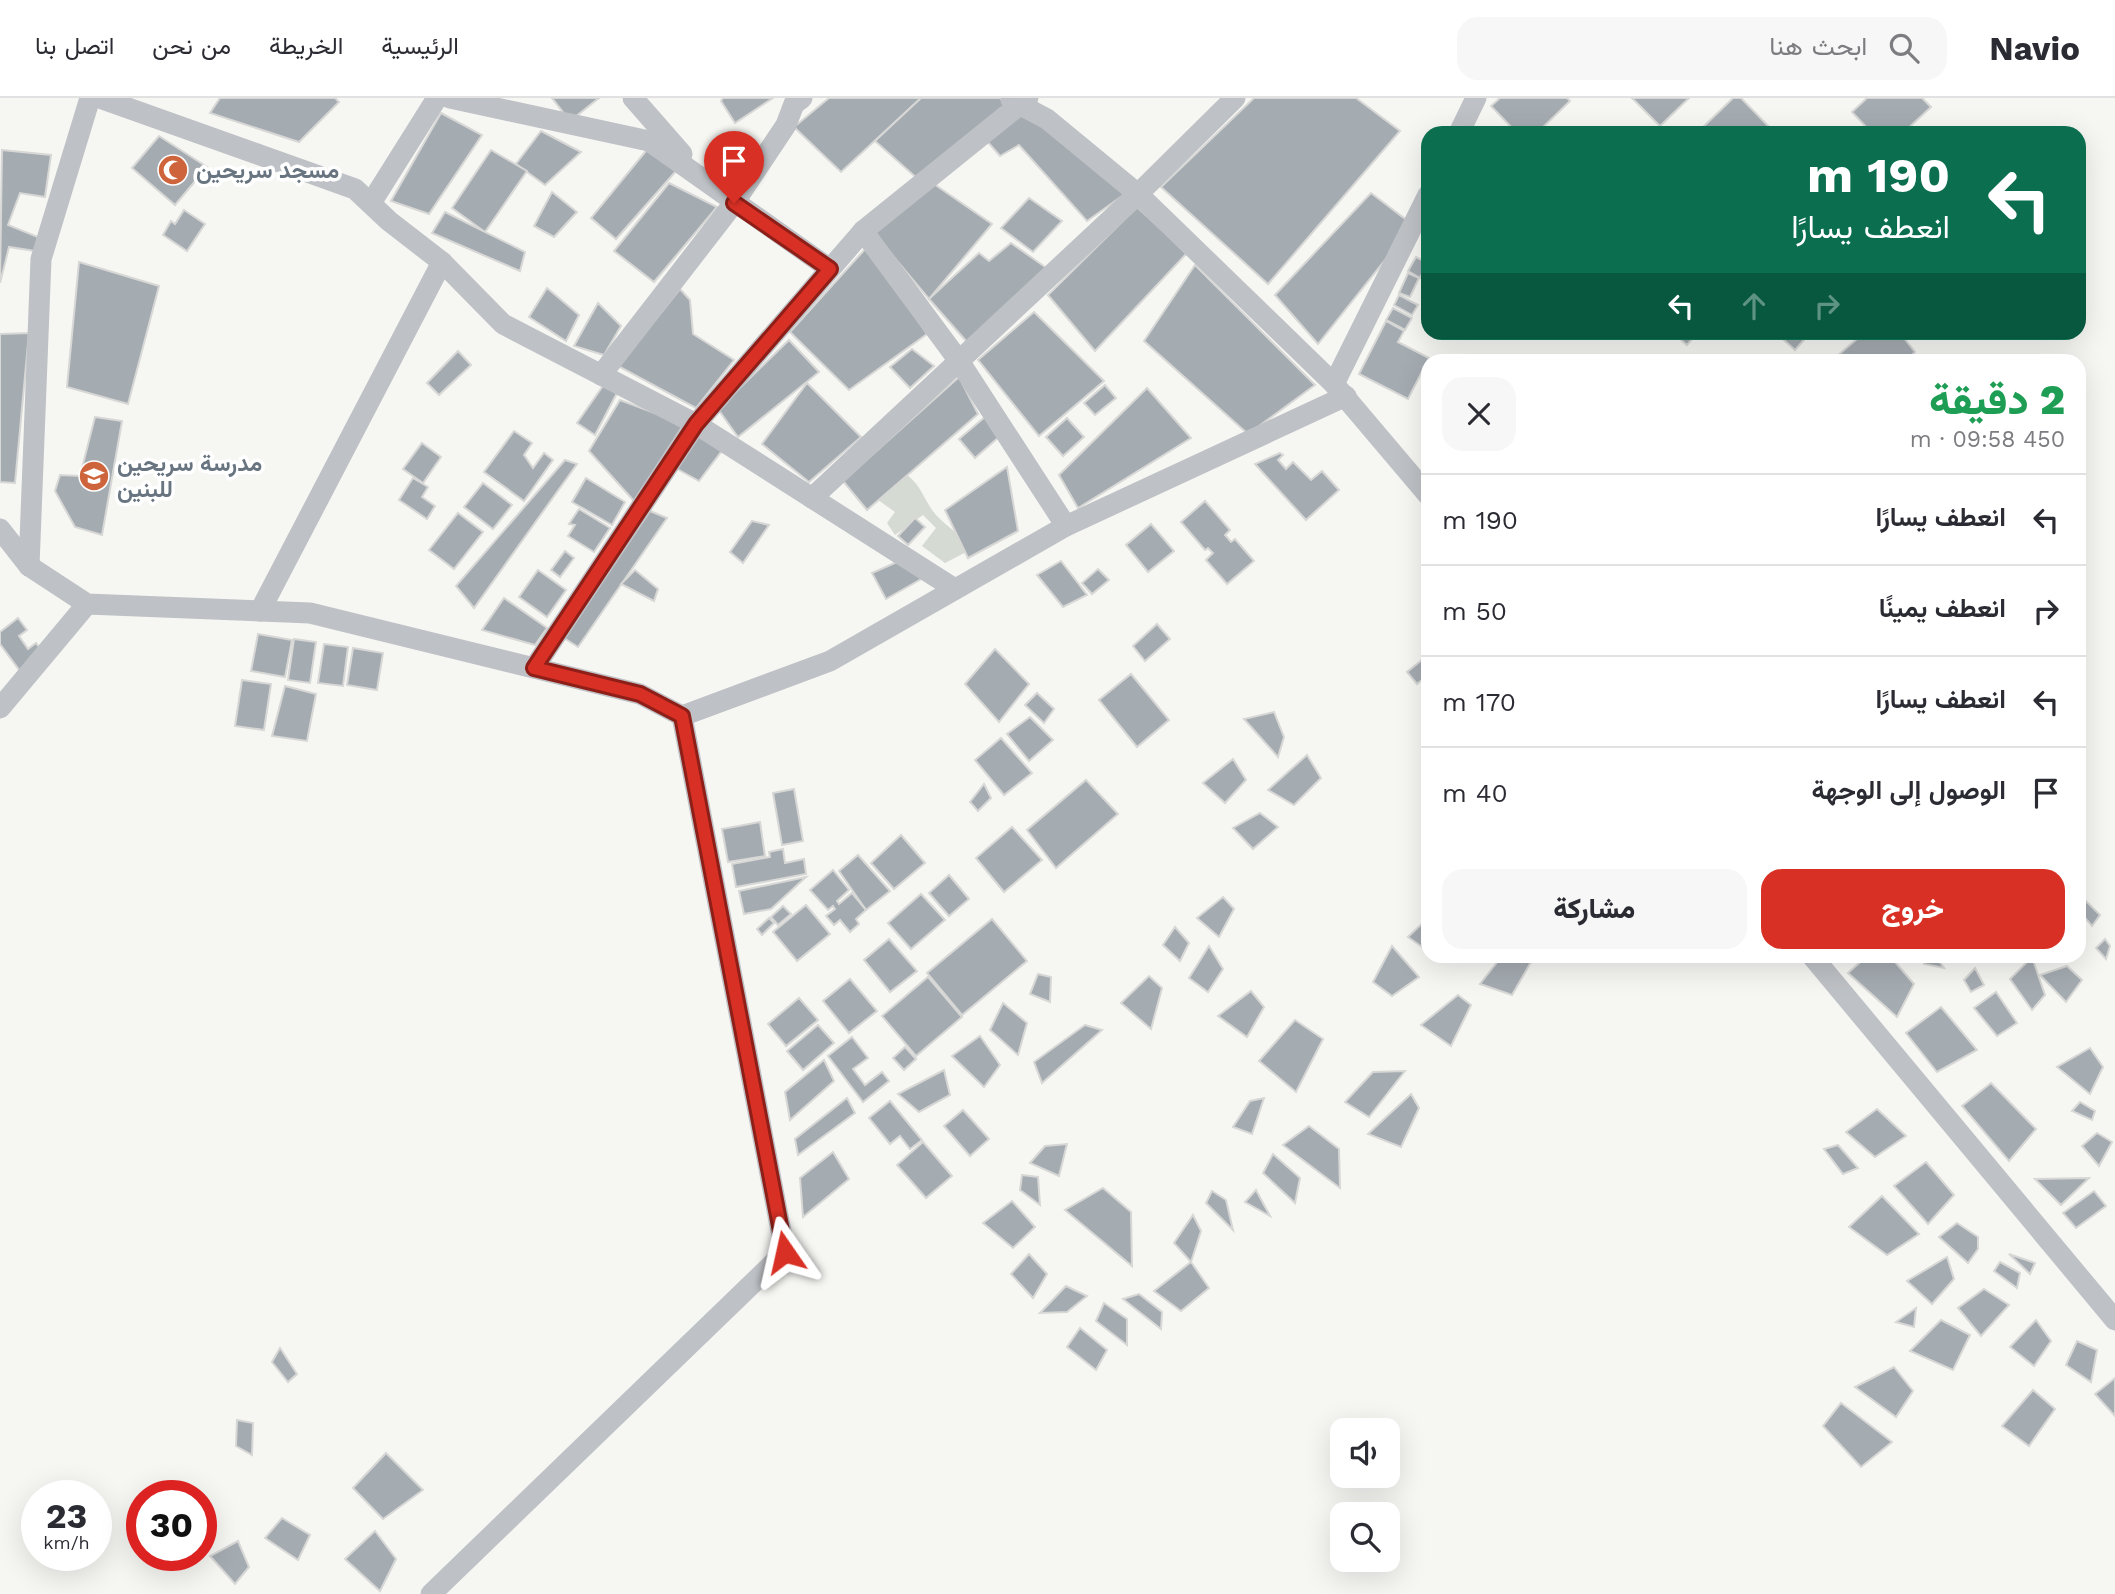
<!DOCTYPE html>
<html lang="ar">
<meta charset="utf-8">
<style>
body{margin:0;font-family:"Work Sans",Vazirmatn,sans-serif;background:#f7f7f7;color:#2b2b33;direction:rtl;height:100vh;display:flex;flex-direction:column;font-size:26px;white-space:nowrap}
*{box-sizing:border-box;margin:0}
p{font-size:23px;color:#7c7c81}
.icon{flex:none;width:38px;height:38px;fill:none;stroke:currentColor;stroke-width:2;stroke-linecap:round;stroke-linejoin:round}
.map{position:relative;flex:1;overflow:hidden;direction:ltr}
.sheet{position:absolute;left:1421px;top:256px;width:665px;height:609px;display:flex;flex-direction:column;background:#fff;border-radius:21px;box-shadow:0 7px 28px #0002;direction:rtl}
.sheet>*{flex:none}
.guide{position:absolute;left:1421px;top:28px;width:665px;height:214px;border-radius:21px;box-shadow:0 7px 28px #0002;direction:rtl;background:#0b6e4f;color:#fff;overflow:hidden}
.tools{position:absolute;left:1330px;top:1320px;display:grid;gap:14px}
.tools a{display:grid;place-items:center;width:70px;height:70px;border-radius:14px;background:#fff;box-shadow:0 7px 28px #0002;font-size:35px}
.speed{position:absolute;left:21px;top:1382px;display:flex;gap:14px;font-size:35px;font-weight:700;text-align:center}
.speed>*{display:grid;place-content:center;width:91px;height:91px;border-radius:50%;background:#fff;box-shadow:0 7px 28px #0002;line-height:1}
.speed small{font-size:18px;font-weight:400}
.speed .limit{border:10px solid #d22;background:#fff;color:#111}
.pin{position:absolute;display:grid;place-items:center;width:60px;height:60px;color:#fff;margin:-72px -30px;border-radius:50% 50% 50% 0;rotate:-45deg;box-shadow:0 0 7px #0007}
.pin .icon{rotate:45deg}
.me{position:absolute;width:77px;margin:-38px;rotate:349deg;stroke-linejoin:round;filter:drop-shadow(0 0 5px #0008)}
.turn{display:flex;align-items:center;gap:24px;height:147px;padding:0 21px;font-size:32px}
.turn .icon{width:91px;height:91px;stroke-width:2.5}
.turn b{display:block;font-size:49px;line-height:60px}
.lanes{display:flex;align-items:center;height:66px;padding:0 21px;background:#0003;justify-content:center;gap:35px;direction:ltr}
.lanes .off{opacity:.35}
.round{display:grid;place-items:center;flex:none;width:74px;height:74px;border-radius:21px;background:#f7f7f7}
.overview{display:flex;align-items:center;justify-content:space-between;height:119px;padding:0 21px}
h1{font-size:42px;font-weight:800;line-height:52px;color:#1e9e55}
.button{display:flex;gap:14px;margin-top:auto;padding:14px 21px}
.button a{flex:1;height:80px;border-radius:21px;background:#d93025;color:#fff;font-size:28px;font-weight:800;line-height:80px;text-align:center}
.button a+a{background:#f7f7f7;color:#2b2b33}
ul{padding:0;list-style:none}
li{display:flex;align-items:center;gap:21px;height:91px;padding:0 21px;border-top:2px solid #e1e1e2}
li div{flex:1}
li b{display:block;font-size:26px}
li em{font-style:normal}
header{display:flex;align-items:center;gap:42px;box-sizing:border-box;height:98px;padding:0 35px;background:#fff;border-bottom:2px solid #e1e1e2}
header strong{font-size:33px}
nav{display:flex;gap:38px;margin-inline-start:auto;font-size:24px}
.search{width:490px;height:63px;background:#f7f7f7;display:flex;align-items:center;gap:18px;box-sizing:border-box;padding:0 24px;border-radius:21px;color:#7c7c81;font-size:26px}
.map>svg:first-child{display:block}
.green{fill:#d5dad3}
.building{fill:#a4abb1;stroke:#d7d7d6;stroke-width:2}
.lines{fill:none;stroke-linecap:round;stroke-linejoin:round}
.minor{stroke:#bec1c5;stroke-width:21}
.route-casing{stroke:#8d1f18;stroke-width:18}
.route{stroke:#d93025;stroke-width:12}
.labels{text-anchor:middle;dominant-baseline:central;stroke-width:7;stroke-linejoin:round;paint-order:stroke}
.poi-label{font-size:23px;font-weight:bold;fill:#687581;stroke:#fff;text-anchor:start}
</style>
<header>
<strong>Navio</strong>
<div class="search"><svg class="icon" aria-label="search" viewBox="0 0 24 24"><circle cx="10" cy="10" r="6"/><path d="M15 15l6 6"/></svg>ابحث هنا</div>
<nav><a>الرئيسية</a><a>الخريطة</a><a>من نحن</a><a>اتصل بنا</a></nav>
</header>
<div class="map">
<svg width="2115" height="1496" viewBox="0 0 2115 1496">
<rect width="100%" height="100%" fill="#f6f6f3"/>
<path class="green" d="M907,377C922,388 924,403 936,417C947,429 962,438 974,450L945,465L922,448L936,430L923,417L895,437L887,425L895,414L874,399Z"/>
<g class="building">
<polygon points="220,0 335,0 339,4 299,44 210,15"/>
<polygon points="552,0 599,0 570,23"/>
<polygon points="723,0 773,0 735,25 721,3"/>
<polygon points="829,0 921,0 841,74 794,29"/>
<polygon points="921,0 1000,0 1007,7 919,82 875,43"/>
<polygon points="1254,0 1356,0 1400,33 1268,186 1161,89"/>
<polygon points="1500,0 1567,0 1570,3 1537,35 1517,35 1491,8"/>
<polygon points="1632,0 1689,0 1660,28"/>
<polygon points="1733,0 1741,0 1773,33 1697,35"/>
<polygon points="1867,0 1922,0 1931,9 1903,35 1872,35 1852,14"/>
<polygon points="1030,11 1132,91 1087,123 1019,47 1000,58 986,42"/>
<polygon points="441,15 482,37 429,116 391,103"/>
<polygon points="541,33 581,54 545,87 516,66"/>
<polygon points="159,38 207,69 175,107 132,70"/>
<polygon points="650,48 676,73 616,141 591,120"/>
<polygon points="2,52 51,57 45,99 20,95 8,127 38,139 35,153 9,149 0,185"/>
<polygon points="491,52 527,73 485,134 452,110"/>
<polygon points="931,84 992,126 929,201 872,133"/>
<polygon points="669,85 717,109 654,184 614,153"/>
<polygon points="552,94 577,114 554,139 534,128"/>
<polygon points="1371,95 1413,127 1318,246 1275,197"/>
<polygon points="1029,100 1062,123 1033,154 1001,130"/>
<polygon points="1137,109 1187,155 1095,253 1048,197"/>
<polygon points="184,112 205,126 187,153 163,137 171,123 175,126"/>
<polygon points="445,114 525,154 520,173 432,135"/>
<polygon points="1011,145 1048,171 967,244 929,201 979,155 989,163"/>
<polygon points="867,149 927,236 849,292 790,234"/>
<polygon points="1416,159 1428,165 1420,180 1408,173"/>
<polygon points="79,164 159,188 128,306 67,289"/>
<polygon points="1195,167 1315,287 1248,336 1144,243"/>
<polygon points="1408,175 1419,180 1410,199 1399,195"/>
<polygon points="547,190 579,217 566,243 529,219"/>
<polygon points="680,191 690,202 693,236 734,262 696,310 618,268"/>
<polygon points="1399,197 1418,207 1412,217 1394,207"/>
<polygon points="598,205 621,228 604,257 574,248"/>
<polygon points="1393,210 1412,220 1405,232 1386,222"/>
<polygon points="1034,214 1104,283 1039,338 978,262"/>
<polygon points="1386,223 1404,233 1398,244 1429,260 1408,301 1359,276"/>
<polygon points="1672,234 1698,234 1687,247"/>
<polygon points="1775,234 1811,234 1795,252"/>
<polygon points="1865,234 1899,234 1915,254 1908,262 1839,262 1836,259"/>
<polygon points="29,235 15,385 0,384 0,236"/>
<polygon points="789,242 819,274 738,339 718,311"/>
<polygon points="912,251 934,268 910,290 890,269"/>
<polygon points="458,253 471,267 439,297 427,285"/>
<polygon points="959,279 978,316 867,412 843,383"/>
<polygon points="605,285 617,295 595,337 577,325"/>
<polygon points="807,285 861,339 809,384 762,346"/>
<polygon points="1105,287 1116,300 1095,317 1084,305"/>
<polygon points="1147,290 1191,340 1078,410 1059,377"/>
<polygon points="620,302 684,326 634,403 589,353"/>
<polygon points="992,313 1008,331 975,360 959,341"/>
<polygon points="95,319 122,323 102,437 75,429 55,393 60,377 80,378"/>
<polygon points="1067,320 1084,339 1063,358 1046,339"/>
<polygon points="700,332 724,350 699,383 672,368"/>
<polygon points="514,333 532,345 524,357 533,370 544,355 553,362 524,403 484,374"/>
<polygon points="422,345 441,359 423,385 403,371"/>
<polygon points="1280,355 1283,357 1278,362 1286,371 1293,364 1311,382 1322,373 1339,392 1306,422 1255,366"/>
<polygon points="565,362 577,366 474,510 456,488"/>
<polygon points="1007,369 1018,433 968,460 945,412"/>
<polygon points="413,380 428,389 422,399 435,408 427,421 399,402"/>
<polygon points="586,380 625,404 612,427 572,404"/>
<polygon points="483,385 512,407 493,431 464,409"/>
<polygon points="1205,403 1230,432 1225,437 1231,444 1235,441 1254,463 1227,486 1206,462 1213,455 1208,450 1205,452 1181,424"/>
<polygon points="579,411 610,430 594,454 568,438 575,427 569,426"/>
<polygon points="650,413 667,420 578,549 564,540"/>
<polygon points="458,415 483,434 454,471 429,452"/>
<polygon points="915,420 925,429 908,447 898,438"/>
<polygon points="752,423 769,427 743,465 730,454"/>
<polygon points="1151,426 1174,453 1148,474 1126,447"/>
<polygon points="565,453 574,460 560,479 551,472"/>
<polygon points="906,460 923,480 886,501 872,475"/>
<polygon points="1061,463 1087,497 1063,509 1037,477"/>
<polygon points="1098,471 1109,482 1092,496 1082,485"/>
<polygon points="538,472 566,492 547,519 519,499"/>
<polygon points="635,472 658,491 654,503 621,486"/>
<polygon points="504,500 547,530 535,547 482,532"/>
<polygon points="18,520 27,532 19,538 28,551 36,545 44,556 20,573 0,546 0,534"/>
<polygon points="1157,526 1170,541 1145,563 1133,548"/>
<polygon points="258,536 292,542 285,579 251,573"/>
<polygon points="294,541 316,544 310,585 288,582"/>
<polygon points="324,546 348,549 343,588 318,585"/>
<polygon points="353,550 383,555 377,592 347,587"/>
<polygon points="995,551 1029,586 999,624 965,586"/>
<polygon points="1428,557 1428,577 1417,586 1407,574"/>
<polygon points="1131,576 1169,622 1137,649 1099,602"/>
<polygon points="242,582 271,586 264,632 235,628"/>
<polygon points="285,588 316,596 307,643 272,638"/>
<polygon points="1037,595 1054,611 1044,625 1025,607"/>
<polygon points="1274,614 1284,639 1278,659 1244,621"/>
<polygon points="1030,619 1053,642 1029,663 1007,636"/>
<polygon points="1001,640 1032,675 1004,697 975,662"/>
<polygon points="1307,657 1321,680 1294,707 1268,692"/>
<polygon points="1233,661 1246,682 1225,705 1203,685"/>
<polygon points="1086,682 1118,716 1056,770 1027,732"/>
<polygon points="984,686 991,700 978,713 970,704"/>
<polygon points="794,691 803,743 782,747 773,695"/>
<polygon points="1260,715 1278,729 1253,751 1233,730"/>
<polygon points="760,724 765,758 728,764 722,731"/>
<polygon points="1012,729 1042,762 1004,794 976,760"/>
<polygon points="901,737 925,765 894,791 871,765"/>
<polygon points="783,751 785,765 804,761 806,776 736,789 732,766 770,759 769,754"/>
<polygon points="858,757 890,793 866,812 839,773"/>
<polygon points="833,772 849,792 837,803 839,806 852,795 866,812 856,821 859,826 850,834 840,822 834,827 826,818 835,811 833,808 828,812 810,792"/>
<polygon points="949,777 969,801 949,818 929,795"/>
<polygon points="806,779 771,811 744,816 739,793"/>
<polygon points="921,796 945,822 911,851 888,825"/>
<polygon points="2079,796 2100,817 2092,828 2079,813"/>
<polygon points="1223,799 1234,811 1219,839 1197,820"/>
<polygon points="806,807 830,836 797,863 773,834"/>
<polygon points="783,808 791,816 778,827 771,819"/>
<polygon points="769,820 774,825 762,837 757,831"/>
<polygon points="1428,820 1428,853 1408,839"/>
<polygon points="992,821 1027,863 962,917 927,875"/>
<polygon points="1175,829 1189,845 1180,863 1163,847"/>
<polygon points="889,841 917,873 890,894 864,862"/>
<polygon points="2105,841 2110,848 2106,861 2096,850"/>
<polygon points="1209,848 1223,871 1208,894 1189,880"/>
<polygon points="1392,848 1419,879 1392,898 1373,884"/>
<polygon points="1502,858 1515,858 1531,864 1512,897 1480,886"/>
<polygon points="1867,858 1890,858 1914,886 1897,919 1848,875"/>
<polygon points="1923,858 1936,858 1944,870 1924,866"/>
<polygon points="2032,859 2045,897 2032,912 2010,881"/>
<polygon points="2067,868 2082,882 2066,904 2040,877"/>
<polygon points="1975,870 1984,887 1971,894 1964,882"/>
<polygon points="1038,876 1051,879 1050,904 1030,896"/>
<polygon points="1149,878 1162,890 1151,931 1121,905"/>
<polygon points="928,879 962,919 916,958 882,918"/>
<polygon points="850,881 877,913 849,935 823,903"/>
<polygon points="1251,893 1264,909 1247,939 1218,918"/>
<polygon points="1996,894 2017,925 1997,938 1974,910"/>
<polygon points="1458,897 1471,907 1451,948 1421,927"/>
<polygon points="799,900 818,922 786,948 768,926"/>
<polygon points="1003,905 1027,925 1018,957 990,932"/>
<polygon points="1941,909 1977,952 1937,974 1906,935"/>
<polygon points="1295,922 1323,941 1296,994 1259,963"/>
<polygon points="818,927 834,945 803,972 787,953"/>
<polygon points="1085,927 1102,932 1042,985 1034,964"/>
<polygon points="980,938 1000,967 984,989 952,958"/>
<polygon points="852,939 868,960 853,971 865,987 882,974 889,983 863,1004 828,958"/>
<polygon points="905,949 916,961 904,972 893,960"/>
<polygon points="2090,950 2103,969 2090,996 2057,969"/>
<polygon points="824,962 834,983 790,1022 785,994"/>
<polygon points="944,972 950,997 919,1014 898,996"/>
<polygon points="1405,973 1369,1019 1345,1004 1373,974"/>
<polygon points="1991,985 2036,1031 2009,1063 1962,1008"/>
<polygon points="1411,996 1419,1010 1401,1049 1368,1036"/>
<polygon points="847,1000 855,1015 798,1057 795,1041"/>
<polygon points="1264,1000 1252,1036 1233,1029 1250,1003"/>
<polygon points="890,1003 922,1042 910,1051 900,1038 890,1046 869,1020"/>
<polygon points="2080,1004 2095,1013 2092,1022 2072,1013"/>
<polygon points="1877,1011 1906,1038 1875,1059 1846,1034"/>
<polygon points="963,1012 989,1041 970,1058 944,1028"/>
<polygon points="1309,1028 1339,1051 1340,1090 1283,1047"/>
<polygon points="2097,1035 2112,1044 2099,1068 2082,1048"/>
<polygon points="923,1044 952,1078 926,1100 897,1067"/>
<polygon points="1067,1046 1059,1078 1030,1065 1045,1048"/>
<polygon points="1838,1047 1858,1070 1843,1076 1824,1051"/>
<polygon points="833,1054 849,1081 803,1119 800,1080"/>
<polygon points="1273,1056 1300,1080 1295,1105 1263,1075"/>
<polygon points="1926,1064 1954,1097 1928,1126 1894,1088"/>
<polygon points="1022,1077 1038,1079 1040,1107 1020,1092"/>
<polygon points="2089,1080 2061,1107 2035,1081"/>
<polygon points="1103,1090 1131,1114 1132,1168 1065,1112"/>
<polygon points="1256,1092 1270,1118 1245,1104"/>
<polygon points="1212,1093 1226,1102 1233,1132 1206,1105"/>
<polygon points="2094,1093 2106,1108 2076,1130 2063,1115"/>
<polygon points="1882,1098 1919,1136 1887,1157 1849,1129"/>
<polygon points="1012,1103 1035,1129 1013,1150 983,1125"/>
<polygon points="1193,1117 1201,1133 1191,1164 1174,1145"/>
<polygon points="1957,1125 1978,1139 1978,1151 1968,1165 1939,1139"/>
<polygon points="1029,1156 1047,1176 1033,1200 1011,1176"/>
<polygon points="2009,1156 2035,1165 2030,1176"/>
<polygon points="1947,1159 1954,1181 1932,1206 1907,1183"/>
<polygon points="1191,1164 1209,1190 1181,1213 1154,1193"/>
<polygon points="2000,1164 2020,1175 2017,1190 1994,1173"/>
<polygon points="1066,1188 1087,1198 1067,1214 1040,1215"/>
<polygon points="1984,1191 2009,1207 1981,1238 1958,1210"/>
<polygon points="1139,1196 1162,1214 1161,1231 1123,1201"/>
<polygon points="1104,1205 1127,1221 1127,1247 1096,1223"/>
<polygon points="1916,1210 1914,1229 1896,1224"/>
<polygon points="1941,1222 1970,1237 1953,1272 1910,1253"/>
<polygon points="2036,1222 2051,1243 2034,1268 2010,1249"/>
<polygon points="1080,1230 1107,1252 1096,1272 1067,1249"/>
<polygon points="2077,1243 2097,1252 2091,1284 2066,1267"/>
<polygon points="280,1250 297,1276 288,1284 272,1264"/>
<polygon points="1894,1269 1913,1293 1896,1319 1855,1289"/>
<polygon points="2115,1280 2115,1318 2095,1296"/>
<polygon points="2033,1292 2055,1311 2029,1348 2002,1328"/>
<polygon points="1841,1305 1892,1344 1861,1369 1823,1328"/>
<polygon points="237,1322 253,1325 252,1357 236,1348"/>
<polygon points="386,1355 423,1392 383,1421 353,1390"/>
<polygon points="282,1420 310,1437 298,1462 265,1440"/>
<polygon points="375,1433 396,1461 380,1493 345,1461"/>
<polygon points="238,1443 249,1469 235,1486 210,1458"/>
</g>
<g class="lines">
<g class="minor">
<polyline points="100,0 355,91 389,123 442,164 503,226 696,326 955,491"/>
<polyline points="450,0 649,43 830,171"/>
<polyline points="633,0 682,56"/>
<polyline points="1011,2 1047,21 1138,96 1334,286"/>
<polyline points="1459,35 1476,0"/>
<polyline points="1428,97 1334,286 1428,397"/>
<polyline points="371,105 437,0"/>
<polyline points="863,133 959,263 1066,428"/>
<polyline points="601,277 734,105 786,27 794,6 802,0"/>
<polyline points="812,400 1138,96 1235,0"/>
<polyline points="0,431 29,468 87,506 310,515 640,596 682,618 830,563 1066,428 1346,298"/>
<polyline points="29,468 41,161 90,0"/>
<polyline points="260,513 442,164"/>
<polyline points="534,570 696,326 863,133 1028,0"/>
<polyline points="0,610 87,506"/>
<polyline points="1812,858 2115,1222"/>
<polyline points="431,1496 785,1154 682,618"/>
</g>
</g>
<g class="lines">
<g class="route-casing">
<polyline id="route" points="734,105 830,171 696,326 534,570 640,596 682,618 785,1154"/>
</g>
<use href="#route" class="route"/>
</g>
<defs>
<g id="mosque-disc" transform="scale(1.575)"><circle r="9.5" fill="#ce643b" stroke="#fff"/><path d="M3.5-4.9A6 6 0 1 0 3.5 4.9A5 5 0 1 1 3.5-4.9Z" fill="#fff"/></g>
<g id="school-disc" transform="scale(1.575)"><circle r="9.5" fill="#ce643b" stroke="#fff"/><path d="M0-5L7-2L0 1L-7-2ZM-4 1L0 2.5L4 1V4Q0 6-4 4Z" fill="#fff"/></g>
</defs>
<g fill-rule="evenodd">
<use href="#mosque-disc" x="173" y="72"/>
<use href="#school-disc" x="94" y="378"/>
</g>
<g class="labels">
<g class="poi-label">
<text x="196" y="72">مسجد سريحين</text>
<text x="117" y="365">مدرسة سريحين<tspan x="117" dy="26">للبنين</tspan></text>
</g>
</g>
</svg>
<div class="tools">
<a><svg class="icon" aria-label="sound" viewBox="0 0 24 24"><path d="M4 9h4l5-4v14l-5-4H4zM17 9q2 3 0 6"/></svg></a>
<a><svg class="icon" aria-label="search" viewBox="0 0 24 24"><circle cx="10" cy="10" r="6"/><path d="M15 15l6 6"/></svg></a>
</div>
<div class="speed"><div>23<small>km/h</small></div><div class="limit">30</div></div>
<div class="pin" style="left:734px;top:105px;background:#d93025"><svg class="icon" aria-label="arrive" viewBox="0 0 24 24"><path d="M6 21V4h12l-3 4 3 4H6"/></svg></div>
<svg class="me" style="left:785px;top:1154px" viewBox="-20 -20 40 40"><path d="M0-17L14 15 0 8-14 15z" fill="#d93025" stroke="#fff" stroke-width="4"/></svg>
<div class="guide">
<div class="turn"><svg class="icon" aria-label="left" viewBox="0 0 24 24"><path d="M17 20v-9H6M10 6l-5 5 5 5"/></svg><div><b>190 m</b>انعطف يسارًا</div></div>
<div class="lanes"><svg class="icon" aria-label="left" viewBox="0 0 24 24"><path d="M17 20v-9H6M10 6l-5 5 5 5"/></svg><svg class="icon off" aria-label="ahead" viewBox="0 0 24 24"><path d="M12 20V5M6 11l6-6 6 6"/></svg><svg class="icon off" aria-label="right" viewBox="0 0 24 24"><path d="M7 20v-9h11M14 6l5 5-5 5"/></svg></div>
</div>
<section class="sheet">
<div class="overview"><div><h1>2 دقيقة</h1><p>450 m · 09:58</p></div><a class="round"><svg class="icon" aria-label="close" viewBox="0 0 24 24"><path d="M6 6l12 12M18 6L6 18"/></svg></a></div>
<ul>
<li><svg class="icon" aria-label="left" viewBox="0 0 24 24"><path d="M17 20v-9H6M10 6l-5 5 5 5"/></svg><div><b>انعطف يسارًا</b></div><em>190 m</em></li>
<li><svg class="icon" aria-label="right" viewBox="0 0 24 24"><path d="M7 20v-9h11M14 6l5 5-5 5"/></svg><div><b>انعطف يمينًا</b></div><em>50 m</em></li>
<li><svg class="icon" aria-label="left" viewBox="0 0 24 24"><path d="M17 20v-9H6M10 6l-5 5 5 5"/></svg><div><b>انعطف يسارًا</b></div><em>170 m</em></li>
<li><svg class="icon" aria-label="arrive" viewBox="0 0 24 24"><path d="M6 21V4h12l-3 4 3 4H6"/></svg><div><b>الوصول إلى الوجهة</b></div><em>40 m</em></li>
</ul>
<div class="button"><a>خروج</a><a>مشاركة</a></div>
</section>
</div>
